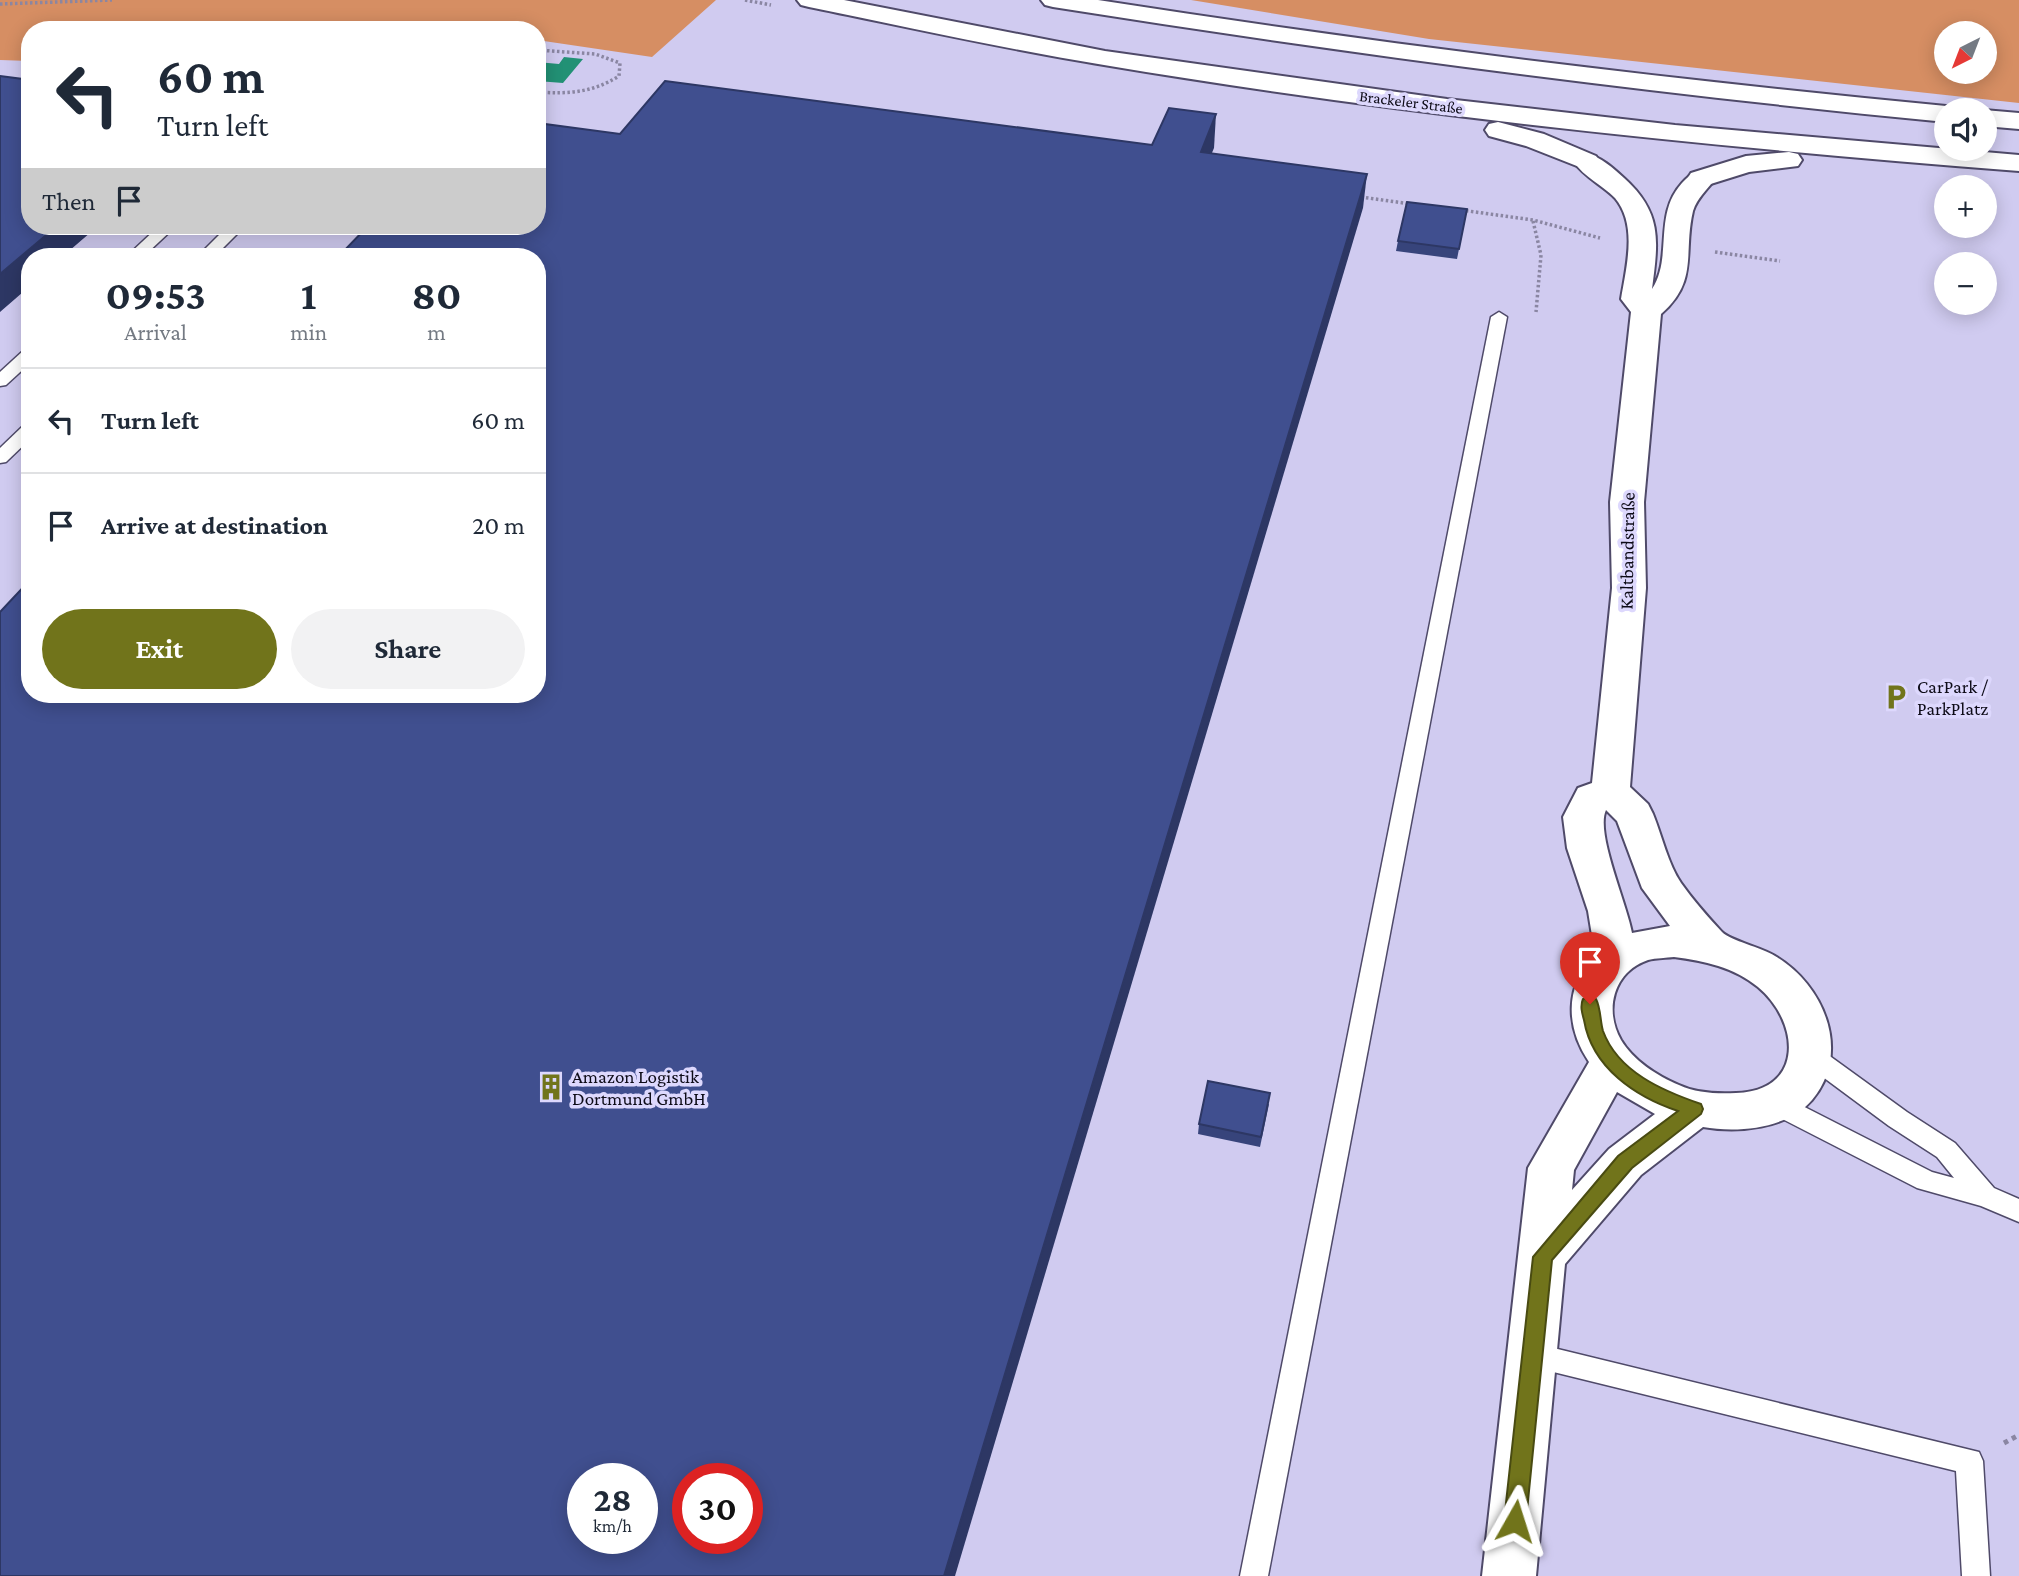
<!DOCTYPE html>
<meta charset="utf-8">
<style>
body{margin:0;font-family:"Crimson Pro",serif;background:#f2f2f3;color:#1f2937;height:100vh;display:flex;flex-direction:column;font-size:26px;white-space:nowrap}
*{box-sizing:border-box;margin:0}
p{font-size:23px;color:#747a83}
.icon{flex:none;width:38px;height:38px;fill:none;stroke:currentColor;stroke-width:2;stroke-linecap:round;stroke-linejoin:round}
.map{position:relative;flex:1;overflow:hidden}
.drawer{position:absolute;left:21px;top:248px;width:525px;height:455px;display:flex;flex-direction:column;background:#fff;border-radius:28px;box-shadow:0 4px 18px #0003}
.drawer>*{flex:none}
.guide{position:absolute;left:21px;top:21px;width:525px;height:214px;border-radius:28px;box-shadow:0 4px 18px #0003;background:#fff;color:#1f2937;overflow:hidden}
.needle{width:46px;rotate:222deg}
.buttons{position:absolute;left:1934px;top:21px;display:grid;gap:14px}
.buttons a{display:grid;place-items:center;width:63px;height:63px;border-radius:50%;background:#fff;box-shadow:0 4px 18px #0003;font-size:35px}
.speed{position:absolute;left:567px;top:1463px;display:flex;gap:14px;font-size:35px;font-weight:700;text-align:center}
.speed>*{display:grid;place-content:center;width:91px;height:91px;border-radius:50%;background:#fff;box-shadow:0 4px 18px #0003;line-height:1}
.speed small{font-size:18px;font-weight:400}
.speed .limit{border:10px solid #d22;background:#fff;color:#111}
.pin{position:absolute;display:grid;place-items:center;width:60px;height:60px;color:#fff;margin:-72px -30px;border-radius:50% 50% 50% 0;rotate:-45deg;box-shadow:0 0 7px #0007}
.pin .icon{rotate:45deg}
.me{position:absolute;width:77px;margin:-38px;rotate:6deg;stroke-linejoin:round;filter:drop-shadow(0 0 5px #0008)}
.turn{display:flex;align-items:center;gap:24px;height:147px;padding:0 21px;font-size:32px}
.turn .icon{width:91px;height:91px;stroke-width:2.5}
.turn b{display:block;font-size:49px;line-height:60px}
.then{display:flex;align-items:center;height:66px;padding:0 21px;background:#0003;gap:14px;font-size:26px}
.eta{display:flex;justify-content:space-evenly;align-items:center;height:119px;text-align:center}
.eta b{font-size:42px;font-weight:700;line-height:49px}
.primary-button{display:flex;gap:14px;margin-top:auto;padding:14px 21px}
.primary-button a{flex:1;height:80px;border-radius:42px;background:#71741b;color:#fff;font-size:28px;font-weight:700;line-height:80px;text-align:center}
.primary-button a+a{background:#f2f2f3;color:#1f2937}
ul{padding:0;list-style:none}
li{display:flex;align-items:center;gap:21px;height:105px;padding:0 21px;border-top:2px solid #e0e1e3}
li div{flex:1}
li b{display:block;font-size:26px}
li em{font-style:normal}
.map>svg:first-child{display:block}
.forest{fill:#d68e63;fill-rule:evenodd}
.water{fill:#229175}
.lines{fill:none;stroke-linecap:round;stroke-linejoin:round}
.service-casing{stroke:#4f4a69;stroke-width:3}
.minor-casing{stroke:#4f4a69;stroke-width:4}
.trunk-casing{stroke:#4f4a69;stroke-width:4}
.path-far1{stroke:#8a86a2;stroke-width:3.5;stroke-dasharray:2.5 2.5;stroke-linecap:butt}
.path{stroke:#8a86a2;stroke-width:5;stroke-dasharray:4.5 4.5;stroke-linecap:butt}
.service{fill:#fff;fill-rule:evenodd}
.minor{fill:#fff;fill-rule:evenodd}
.trunk{fill:#fff;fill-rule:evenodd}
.wall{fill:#37447b}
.shaded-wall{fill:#2d3764}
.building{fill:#404f8f;stroke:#2d3764;stroke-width:2;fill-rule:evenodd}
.route{fill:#71741b;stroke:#494b12;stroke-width:2}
.labels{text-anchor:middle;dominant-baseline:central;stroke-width:7;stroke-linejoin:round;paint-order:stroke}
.far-street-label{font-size:16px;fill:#0d0b17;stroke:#ddd8fd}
.street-label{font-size:19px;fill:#0d0b17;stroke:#ddd8fd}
.poi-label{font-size:19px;fill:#0d0b17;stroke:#ddd8fd;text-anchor:start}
</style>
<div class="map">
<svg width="2019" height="1576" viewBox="0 0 2019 1576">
<rect width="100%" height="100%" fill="#d0cbf0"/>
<g class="forest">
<polygon points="0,0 716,0 652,57 537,40 537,30 30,30 30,61 0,60"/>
<path d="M1191,0H2019V103L1429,39ZM1946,33H1984V72H1946Z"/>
</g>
<polygon class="water" points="564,57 583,59 563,83 537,81 537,62 559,64"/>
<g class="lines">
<g class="service-casing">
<g id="service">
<polygon points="159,226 176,226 143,257 126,257"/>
<polygon points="228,226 245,226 214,257 197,257"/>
<polygon points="1499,312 1507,317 1268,1576 1240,1576 1491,317"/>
<polygon points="30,349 30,363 6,385 0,386 0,372 24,350"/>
<polygon points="30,424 30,439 6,462 0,463 0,448 24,425"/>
<polygon points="1812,1047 1820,1049 1907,1112 1955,1143 1994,1188 2019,1199 2019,1222 1981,1206 1917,1188 1765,1110 1762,1103 1765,1096 1774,1093 1783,1096 1932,1172 1954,1178 1937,1157 1889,1126 1804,1063 1800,1056 1804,1049"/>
<polygon points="1533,1343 1979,1452 1983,1461 1990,1576 1962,1576 1956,1471 1533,1367 1524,1364 1520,1355 1524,1346"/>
</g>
</g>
<g class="minor-casing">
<path id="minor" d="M1587,154C1601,157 1613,168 1624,178C1663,213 1658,242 1652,289C1673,257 1653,215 1682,183C1691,173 1697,170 1711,173L1715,179C1707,190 1697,198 1693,211C1683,253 1699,281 1661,314L1644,502L1646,588L1630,787L1648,804L1653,814C1662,836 1668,864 1681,883C1693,900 1708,917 1722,932C1731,941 1761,947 1775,956C1824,985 1852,1052 1812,1100C1787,1129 1738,1133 1703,1127L1641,1175L1565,1264L1536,1576H1482L1528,1168L1589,1062C1565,1026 1565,986 1595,954L1588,911L1567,848L1563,817L1578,788L1592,783L1612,588L1610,502L1631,312L1621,299C1626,268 1638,225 1615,198C1602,185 1584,177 1574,162L1578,156ZM1606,810L1617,821L1642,888L1670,926L1632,933C1627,904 1595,833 1606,810ZM1674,957C1704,961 1734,967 1758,987C1800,1022 1805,1091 1736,1093C1717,1094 1696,1093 1679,1085C1657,1076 1633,1060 1621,1040C1604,1010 1613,972 1648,960C1656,958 1666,958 1674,957ZM1617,1092L1655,1114L1609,1149L1572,1190L1574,1170Z"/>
</g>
<g class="trunk-casing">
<g id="trunk">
<path d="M797,0H844L1105,51L1447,99L1675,125L2019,155V171C1713,147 1407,116 1104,65C1005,49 907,27 809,7L801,5Z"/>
<path d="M1041,0H1098C1380,44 1662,79 1946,106L1956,110H1946V122C1647,93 1350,54 1053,7L1045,5Z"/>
<polygon points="1984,110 2019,113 2019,129 1984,126"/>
<polygon points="1498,122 1544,134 1596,156 1600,162 1596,168 1587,170 1526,146 1489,136 1485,130 1489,124"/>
<polygon points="1789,152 1798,154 1802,160 1798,166 1749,172 1701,187 1691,185 1687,179 1691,173 1746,156"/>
</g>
</g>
<g class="path-far1">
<polyline points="745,0 771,5"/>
<polyline points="0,4 112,0"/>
<path d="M537,50L595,54L620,63L619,76C592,93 568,94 537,92"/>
<polyline points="1361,197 1411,204"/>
<polyline points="1461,210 1533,220 1600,238"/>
<polyline points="1533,221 1541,255 1536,312"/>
<polyline points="1715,252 1780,261"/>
</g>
<polyline class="path" points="2004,1443 2019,1435"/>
<use href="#service" class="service"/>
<use href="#minor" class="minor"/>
<use href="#trunk" class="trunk"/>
</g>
<g class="wall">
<polygon points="1467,209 1457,259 1396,251 1398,241"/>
<polygon points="1269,1104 1260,1147 1198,1134 1199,1124"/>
</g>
<g class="shaded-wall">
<polygon points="1216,114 1214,148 1198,186 1201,152"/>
<polygon points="1367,174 1363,208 955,1576 944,1576"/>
<polygon points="57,226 98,226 62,257 30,257 30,286 0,312 0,274"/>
</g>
<g class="building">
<polygon points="0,76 30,80 30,226 57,226 0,274"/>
<path d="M665,81L1152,145L1169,108L1216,114L1201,152L1367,174L944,1576H0V612L30,580V695H537V257H338L368,226H537V123L620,134ZM583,1479H642V1538H583ZM688,1479H747V1538H688Z"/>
<polygon points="1407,202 1467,209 1459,249 1398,241"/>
<polygon points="1208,1081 1270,1093 1261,1137 1199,1124"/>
</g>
<path class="route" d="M1590,997L1596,999C1601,1009 1600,1021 1603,1031C1618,1072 1663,1091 1701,1104L1703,1109L1701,1114L1632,1168L1552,1260L1526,1521L1522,1528L1515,1531L1507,1528L1504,1521L1533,1257L1618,1156L1678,1111C1636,1097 1592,1068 1584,1020C1582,1013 1580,1006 1583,999Z"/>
<defs>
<g id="parking-bare" transform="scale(2.1)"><path d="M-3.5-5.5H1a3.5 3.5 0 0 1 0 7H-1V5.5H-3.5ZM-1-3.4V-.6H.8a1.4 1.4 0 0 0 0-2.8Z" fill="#71741b" stroke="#ddd8fd" stroke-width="2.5" paint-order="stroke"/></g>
<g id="building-bare" transform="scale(2.1)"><path d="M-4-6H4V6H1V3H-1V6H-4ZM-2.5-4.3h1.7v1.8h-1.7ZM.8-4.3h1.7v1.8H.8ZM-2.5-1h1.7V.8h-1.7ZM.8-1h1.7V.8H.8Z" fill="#71741b" stroke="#ddd8fd" stroke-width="2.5" paint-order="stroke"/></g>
</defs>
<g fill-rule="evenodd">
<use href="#parking-bare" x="1896" y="697"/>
<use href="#building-bare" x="551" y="1087"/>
</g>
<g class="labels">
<g class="far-street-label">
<text transform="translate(1411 102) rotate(7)">Brackeler Straße</text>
</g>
<g class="street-label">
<text transform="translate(1627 551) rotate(-89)">Kaltbandstraße</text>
</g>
<g class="poi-label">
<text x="1917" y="686">CarPark /<tspan x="1917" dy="22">ParkPlatz</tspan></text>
<text x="572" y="1076">Amazon Logistik<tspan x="572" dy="22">Dortmund GmbH</tspan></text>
</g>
</g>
</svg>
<div class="buttons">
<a><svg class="needle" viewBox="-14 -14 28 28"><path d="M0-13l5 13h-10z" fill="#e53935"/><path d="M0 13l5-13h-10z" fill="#747a83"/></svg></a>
<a><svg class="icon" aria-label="sound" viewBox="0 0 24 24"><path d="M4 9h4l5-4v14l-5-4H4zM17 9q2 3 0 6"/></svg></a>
<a>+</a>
<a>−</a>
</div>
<div class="speed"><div>28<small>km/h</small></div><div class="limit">30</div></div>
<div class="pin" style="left:1590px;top:1004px;background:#d93025"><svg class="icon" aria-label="arrive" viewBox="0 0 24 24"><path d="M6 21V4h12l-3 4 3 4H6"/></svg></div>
<svg class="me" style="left:1515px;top:1521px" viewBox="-20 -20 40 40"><path d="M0-17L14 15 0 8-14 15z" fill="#71741b" stroke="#fff" stroke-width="4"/></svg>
<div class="guide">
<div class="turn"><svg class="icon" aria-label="left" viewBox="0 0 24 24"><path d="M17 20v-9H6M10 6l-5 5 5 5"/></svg><div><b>60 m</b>Turn left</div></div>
<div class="then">Then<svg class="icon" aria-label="arrive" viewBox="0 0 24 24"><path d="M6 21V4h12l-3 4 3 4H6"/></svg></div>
</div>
<section class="drawer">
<div class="eta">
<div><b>09:53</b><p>Arrival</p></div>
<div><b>1</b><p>min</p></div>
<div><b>80</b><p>m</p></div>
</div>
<ul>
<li><svg class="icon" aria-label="left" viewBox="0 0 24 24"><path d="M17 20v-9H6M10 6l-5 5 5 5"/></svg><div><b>Turn left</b></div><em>60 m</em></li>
<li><svg class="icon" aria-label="arrive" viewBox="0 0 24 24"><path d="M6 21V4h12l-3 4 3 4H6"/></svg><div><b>Arrive at destination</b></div><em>20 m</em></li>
</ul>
<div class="primary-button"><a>Exit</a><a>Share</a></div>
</section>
</div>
